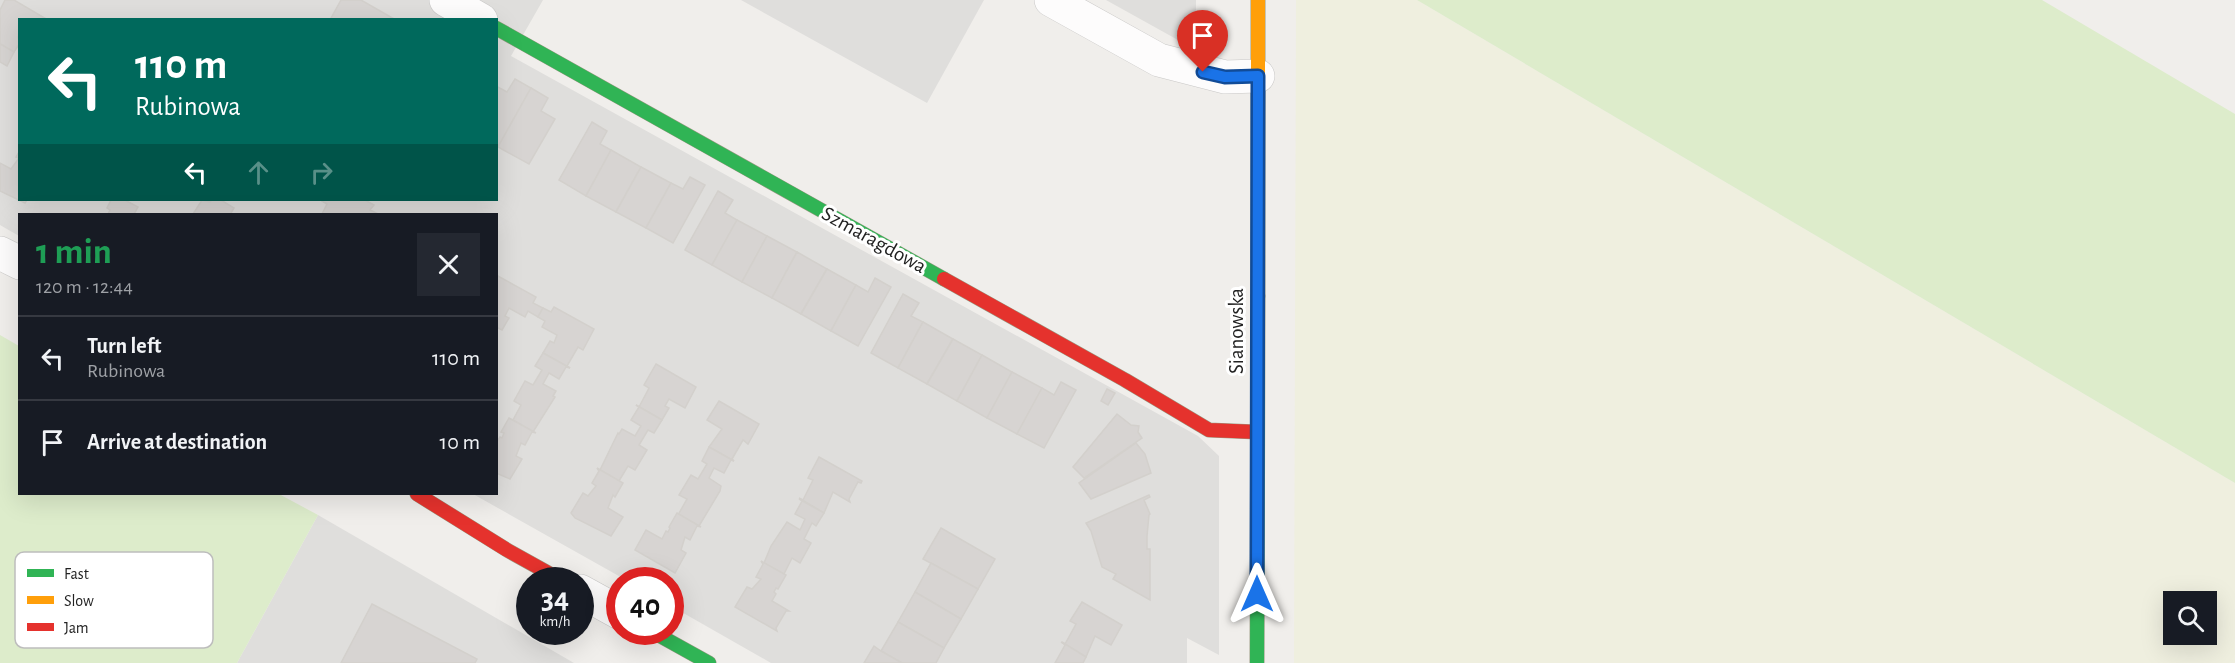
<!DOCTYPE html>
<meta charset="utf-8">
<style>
body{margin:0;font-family:"Alegreya Sans",sans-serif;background:#242831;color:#f1f3f6;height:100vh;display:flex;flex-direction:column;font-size:22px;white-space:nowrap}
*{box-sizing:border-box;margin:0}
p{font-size:20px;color:#9ea1a6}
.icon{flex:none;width:33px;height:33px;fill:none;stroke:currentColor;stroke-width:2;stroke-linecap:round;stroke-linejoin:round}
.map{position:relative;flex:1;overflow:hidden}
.side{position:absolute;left:18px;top:213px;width:480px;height:282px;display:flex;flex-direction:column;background:#171b24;border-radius:0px;box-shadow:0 6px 24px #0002}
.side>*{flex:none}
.banner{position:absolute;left:18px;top:18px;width:480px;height:183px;border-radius:0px;box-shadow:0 6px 24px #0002;background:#00695c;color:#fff;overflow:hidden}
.buttons{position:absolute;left:2163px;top:591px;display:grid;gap:12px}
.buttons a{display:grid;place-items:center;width:54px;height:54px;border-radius:0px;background:#171b24;box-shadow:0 6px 24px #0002;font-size:30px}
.speed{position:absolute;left:516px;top:567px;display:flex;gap:12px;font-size:30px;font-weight:700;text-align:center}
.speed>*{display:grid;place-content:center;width:78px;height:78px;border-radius:50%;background:#171b24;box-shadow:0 6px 24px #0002;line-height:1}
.speed small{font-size:15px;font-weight:400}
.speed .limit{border:9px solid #d22;background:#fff;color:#111}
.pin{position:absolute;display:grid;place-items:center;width:51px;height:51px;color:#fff;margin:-62px -26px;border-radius:50% 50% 50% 0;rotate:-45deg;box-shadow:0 0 6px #0007}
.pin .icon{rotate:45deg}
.me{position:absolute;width:66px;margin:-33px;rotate:0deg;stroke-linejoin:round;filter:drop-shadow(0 0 4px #0008)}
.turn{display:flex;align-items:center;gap:21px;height:126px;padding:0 18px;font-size:27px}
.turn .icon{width:78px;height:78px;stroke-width:2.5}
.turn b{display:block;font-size:42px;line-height:51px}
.lanes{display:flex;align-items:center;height:57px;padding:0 18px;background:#0003;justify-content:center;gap:30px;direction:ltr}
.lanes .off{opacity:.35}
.round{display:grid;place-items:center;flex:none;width:63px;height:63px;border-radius:0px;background:#242831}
.head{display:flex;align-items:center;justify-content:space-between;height:102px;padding:0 18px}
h1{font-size:36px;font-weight:600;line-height:45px;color:#1e9e55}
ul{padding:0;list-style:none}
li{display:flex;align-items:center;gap:18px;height:84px;padding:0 18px;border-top:2px solid #363941}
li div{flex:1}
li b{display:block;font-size:22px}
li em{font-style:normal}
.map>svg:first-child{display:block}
.residential{fill:#dfdedc;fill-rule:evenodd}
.farmland{fill:#efefdf;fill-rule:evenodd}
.grass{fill:#ddeccb}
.building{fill:#d7d4d2;stroke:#d3d0cc;stroke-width:1.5}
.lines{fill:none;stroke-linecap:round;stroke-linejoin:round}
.street-casing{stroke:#c9c8c7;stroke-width:34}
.fast-casing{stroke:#999a82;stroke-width:15}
.slow-casing{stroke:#999a82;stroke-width:15}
.jam-casing{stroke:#999a82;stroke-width:15}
.street{stroke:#fdfcfc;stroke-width:33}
.fast{stroke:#30b455;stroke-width:14}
.slow{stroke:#ff9f0a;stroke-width:14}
.jam{stroke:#e5322d;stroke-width:14}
.route-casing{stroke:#114b97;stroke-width:15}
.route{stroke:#1a73e8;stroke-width:10}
.labels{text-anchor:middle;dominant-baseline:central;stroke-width:6;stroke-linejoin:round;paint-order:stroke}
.street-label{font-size:21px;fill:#222;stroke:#fff}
.key{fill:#fff;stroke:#bdbdbd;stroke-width:1.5}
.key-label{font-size:16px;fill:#222}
</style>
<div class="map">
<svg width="2235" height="663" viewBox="0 0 2235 663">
<rect width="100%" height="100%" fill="#f0eeeb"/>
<g class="residential">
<path d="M0,0H543L511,56L1198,436L1219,456V655L1187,638V663H771L671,606L670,580H626L473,494H496V214H20L19,236L0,225ZM20,20H496V200H20Z"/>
<polygon points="741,0 984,0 927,103"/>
<polygon points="1106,0 1196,0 1196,50"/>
<polygon points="318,515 574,663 237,663"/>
</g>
<path class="farmland" d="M1296,0H1417L2235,483V663H1294ZM2174,602H2206V634H2174Z"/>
<g class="grass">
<polygon points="1417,0 2042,0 2235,114 2235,483"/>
<polygon points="0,335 19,346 20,494 279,494 318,515 237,663 0,663"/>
</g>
<g class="building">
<polygon points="5,0 14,0 48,20 20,20 18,38 20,43 14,52 0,44 0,10"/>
<polygon points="341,0 361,0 396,20 330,20"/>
<polygon points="0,44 14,52 7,66 0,62"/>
<polygon points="515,79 531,88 498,147 496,146 496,86 507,92"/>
<polygon points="531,88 548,98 541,111 555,119 529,164 498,147"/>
<polygon points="592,122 607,131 600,144 611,150 586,196 559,180"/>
<polygon points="20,150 20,200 27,200 25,203 0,191 0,163 11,169 19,158 16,157"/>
<polygon points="611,150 641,167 616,212 586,196"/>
<polygon points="641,167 671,183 646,228 616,212"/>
<polygon points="690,177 705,185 673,243 646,228 671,183 683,189"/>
<polygon points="718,191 733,200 725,213 737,220 712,265 685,250"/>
<polygon points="111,200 125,200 138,207 134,214 105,214 108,214 110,210 107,208"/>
<polygon points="202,200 210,202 212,200 221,200 234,208 231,213 232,214 193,214"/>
<polygon points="323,200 365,200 374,205 370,210 378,214 322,214 327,204 322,201"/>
<polygon points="737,220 767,236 742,282 712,265"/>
<polygon points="767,236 797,252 772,298 742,282"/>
<polygon points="797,252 827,269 801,314 772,298"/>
<polygon points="827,269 856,285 831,331 801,314"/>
<polygon points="496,275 536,297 533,303 543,308 538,317 528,311 525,317 509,308 505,316 509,318 502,330 496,327"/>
<polygon points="875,278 891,287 858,346 831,331 856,285 868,292"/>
<polygon points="903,294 919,303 911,316 923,322 898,368 871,353"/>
<polygon points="554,307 594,329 583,350 578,347 567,366 570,368 543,353 550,341 554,343 557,335 542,327 545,321 538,317 543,308 551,312"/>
<polygon points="923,322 953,339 927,384 898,368"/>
<polygon points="953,339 982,355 957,401 927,384"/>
<polygon points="543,353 570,368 566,367 559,379 549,373 543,384 556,391 553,396 555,397 533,432 513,420 521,405 514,401 525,381 533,385 542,370 535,366"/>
<polygon points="982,355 1012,372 987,418 957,401"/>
<polygon points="656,364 696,387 685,408 669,399 665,406 669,408 662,420 636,405 639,407 649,388 644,385"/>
<polygon points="1012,372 1042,388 1017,434 987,418"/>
<polygon points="1061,382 1076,390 1044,448 1017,434 1042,388 1054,395"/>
<polygon points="1107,389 1115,393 1108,405 1101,401"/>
<polygon points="719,401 759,424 748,444 743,440 732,459 734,461 709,447 722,429 707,420"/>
<polygon points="636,405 662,420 654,433 648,430 639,445 647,450 635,470 628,466 619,481 600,470 618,433 619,434 622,429 635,436 641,426 631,420 639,407"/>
<polygon points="1117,414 1131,425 1139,426 1138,432 1142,438 1084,478 1073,467"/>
<polygon points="509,418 536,433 532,432 525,445 521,443 516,456 522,459 510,479 496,473 496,443 500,437 502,438 504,433 501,432"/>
<polygon points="1136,443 1145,454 1151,473 1091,499 1079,483"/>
<polygon points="709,447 734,461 731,460 724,473 714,468 709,478 721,486 720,491 699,526 678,515 687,499 679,495 691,475 698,479 707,464 702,461"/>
<polygon points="819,457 862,481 861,483 858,482 849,499 850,502 833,492 824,513 799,498 803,500 813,480 808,478"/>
<polygon points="597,468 623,483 615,497 613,495 608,508 623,517 611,536 575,518 571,513 583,493 588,496 596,486 592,483 599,471"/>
<polygon points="1149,495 1150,497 1144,500 1150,514 1149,515 1147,536 1147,549 1150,549 1150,600 1113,579 1116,574 1102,567 1091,531 1086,523"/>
<polygon points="799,499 824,513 816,526 812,523 804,539 811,543 800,563 792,558 784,574 764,563 771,546 787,522 800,530 805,519 795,514 802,501"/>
<polygon points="677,513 701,527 697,526 690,540 685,537 681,550 686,553 675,573 635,550 646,530 662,539 666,531 668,532 670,528 669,527"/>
<polygon points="941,528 995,559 978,589 923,559"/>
<polygon points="761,561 786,575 778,589 776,588 774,592 776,594 772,601 789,611 786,611 776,628 777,631 735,607 747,587 752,589 761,579 756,577 763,564"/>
<polygon points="931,563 978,589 961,619 915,592"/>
<polygon points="915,592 961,619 944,648 898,622"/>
<polygon points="1082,602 1122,625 1111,645 1095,636 1086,657 1061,642 1065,644 1076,624 1070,621"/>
<polygon points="372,604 477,659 475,663 341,663"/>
<polygon points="898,622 944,648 936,663 902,663 881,651"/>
<polygon points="1062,642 1086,657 1083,663 1055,663 1065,645"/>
<polygon points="874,646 881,651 902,663 864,663"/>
</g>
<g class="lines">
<g class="street-casing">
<g id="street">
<polyline points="446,0 481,20"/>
<polyline points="1051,0 1159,60 1225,77 1258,76"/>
<polyline points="0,253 20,263"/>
<polyline points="580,591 620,613"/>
</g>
</g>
<g class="fast-casing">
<g id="fast">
<polyline points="496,28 944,279"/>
<polyline points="653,632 709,663"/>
<polyline points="1257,663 1258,296"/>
</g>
</g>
<g class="slow-casing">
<polyline id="slow" points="1258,296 1258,0"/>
</g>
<g class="jam-casing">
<g id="jam">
<polyline points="944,279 1125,380 1209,430 1257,432"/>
<polyline points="417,494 507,550 561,580"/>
</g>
</g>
<use href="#street" class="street"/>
<use href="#fast" class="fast"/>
<use href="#slow" class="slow"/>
<use href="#jam" class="jam"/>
</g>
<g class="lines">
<g class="route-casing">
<polyline id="route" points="1203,72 1225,77 1258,76 1257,594"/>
</g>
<use href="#route" class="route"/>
</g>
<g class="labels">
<g class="street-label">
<text transform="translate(874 240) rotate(29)">Szmaragdowa</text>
<text transform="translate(1236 331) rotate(-90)">Sianowska</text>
</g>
</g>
<rect x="15" y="552" width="198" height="96" rx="9" class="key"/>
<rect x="27" y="569" width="27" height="8" fill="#30b455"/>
<rect x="27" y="596" width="27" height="8" fill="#ff9f0a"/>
<rect x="27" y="623" width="27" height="8" fill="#e5322d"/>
<g class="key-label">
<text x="64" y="579">Fast</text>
<text x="64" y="606">Slow</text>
<text x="64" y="633">Jam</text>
</g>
</svg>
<div class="buttons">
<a><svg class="icon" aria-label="search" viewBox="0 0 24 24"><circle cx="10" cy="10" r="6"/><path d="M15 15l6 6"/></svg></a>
</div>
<div class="speed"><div>34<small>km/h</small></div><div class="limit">40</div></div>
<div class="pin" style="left:1203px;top:72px;background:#d93025"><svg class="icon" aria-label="arrive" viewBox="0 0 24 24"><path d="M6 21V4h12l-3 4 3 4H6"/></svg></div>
<svg class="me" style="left:1257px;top:594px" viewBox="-20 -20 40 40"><path d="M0-17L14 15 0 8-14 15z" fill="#1a73e8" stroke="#fff" stroke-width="4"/></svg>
<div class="banner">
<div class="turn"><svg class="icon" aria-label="left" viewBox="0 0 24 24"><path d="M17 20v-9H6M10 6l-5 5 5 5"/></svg><div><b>110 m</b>Rubinowa</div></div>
<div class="lanes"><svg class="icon" aria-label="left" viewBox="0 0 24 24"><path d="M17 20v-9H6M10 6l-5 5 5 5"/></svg><svg class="icon off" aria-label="ahead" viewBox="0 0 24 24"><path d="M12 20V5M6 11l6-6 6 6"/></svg><svg class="icon off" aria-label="right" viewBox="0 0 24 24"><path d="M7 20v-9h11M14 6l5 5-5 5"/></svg></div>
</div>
<section class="side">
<div class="head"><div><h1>1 min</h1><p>120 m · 12:44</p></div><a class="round"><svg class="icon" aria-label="close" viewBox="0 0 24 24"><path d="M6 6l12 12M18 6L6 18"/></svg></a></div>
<ul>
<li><svg class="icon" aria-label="left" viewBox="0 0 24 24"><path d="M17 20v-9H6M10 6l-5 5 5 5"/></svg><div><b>Turn left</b><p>Rubinowa</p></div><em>110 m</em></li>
<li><svg class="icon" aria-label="arrive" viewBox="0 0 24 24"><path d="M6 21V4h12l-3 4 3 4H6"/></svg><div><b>Arrive at destination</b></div><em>10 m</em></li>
</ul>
</section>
</div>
